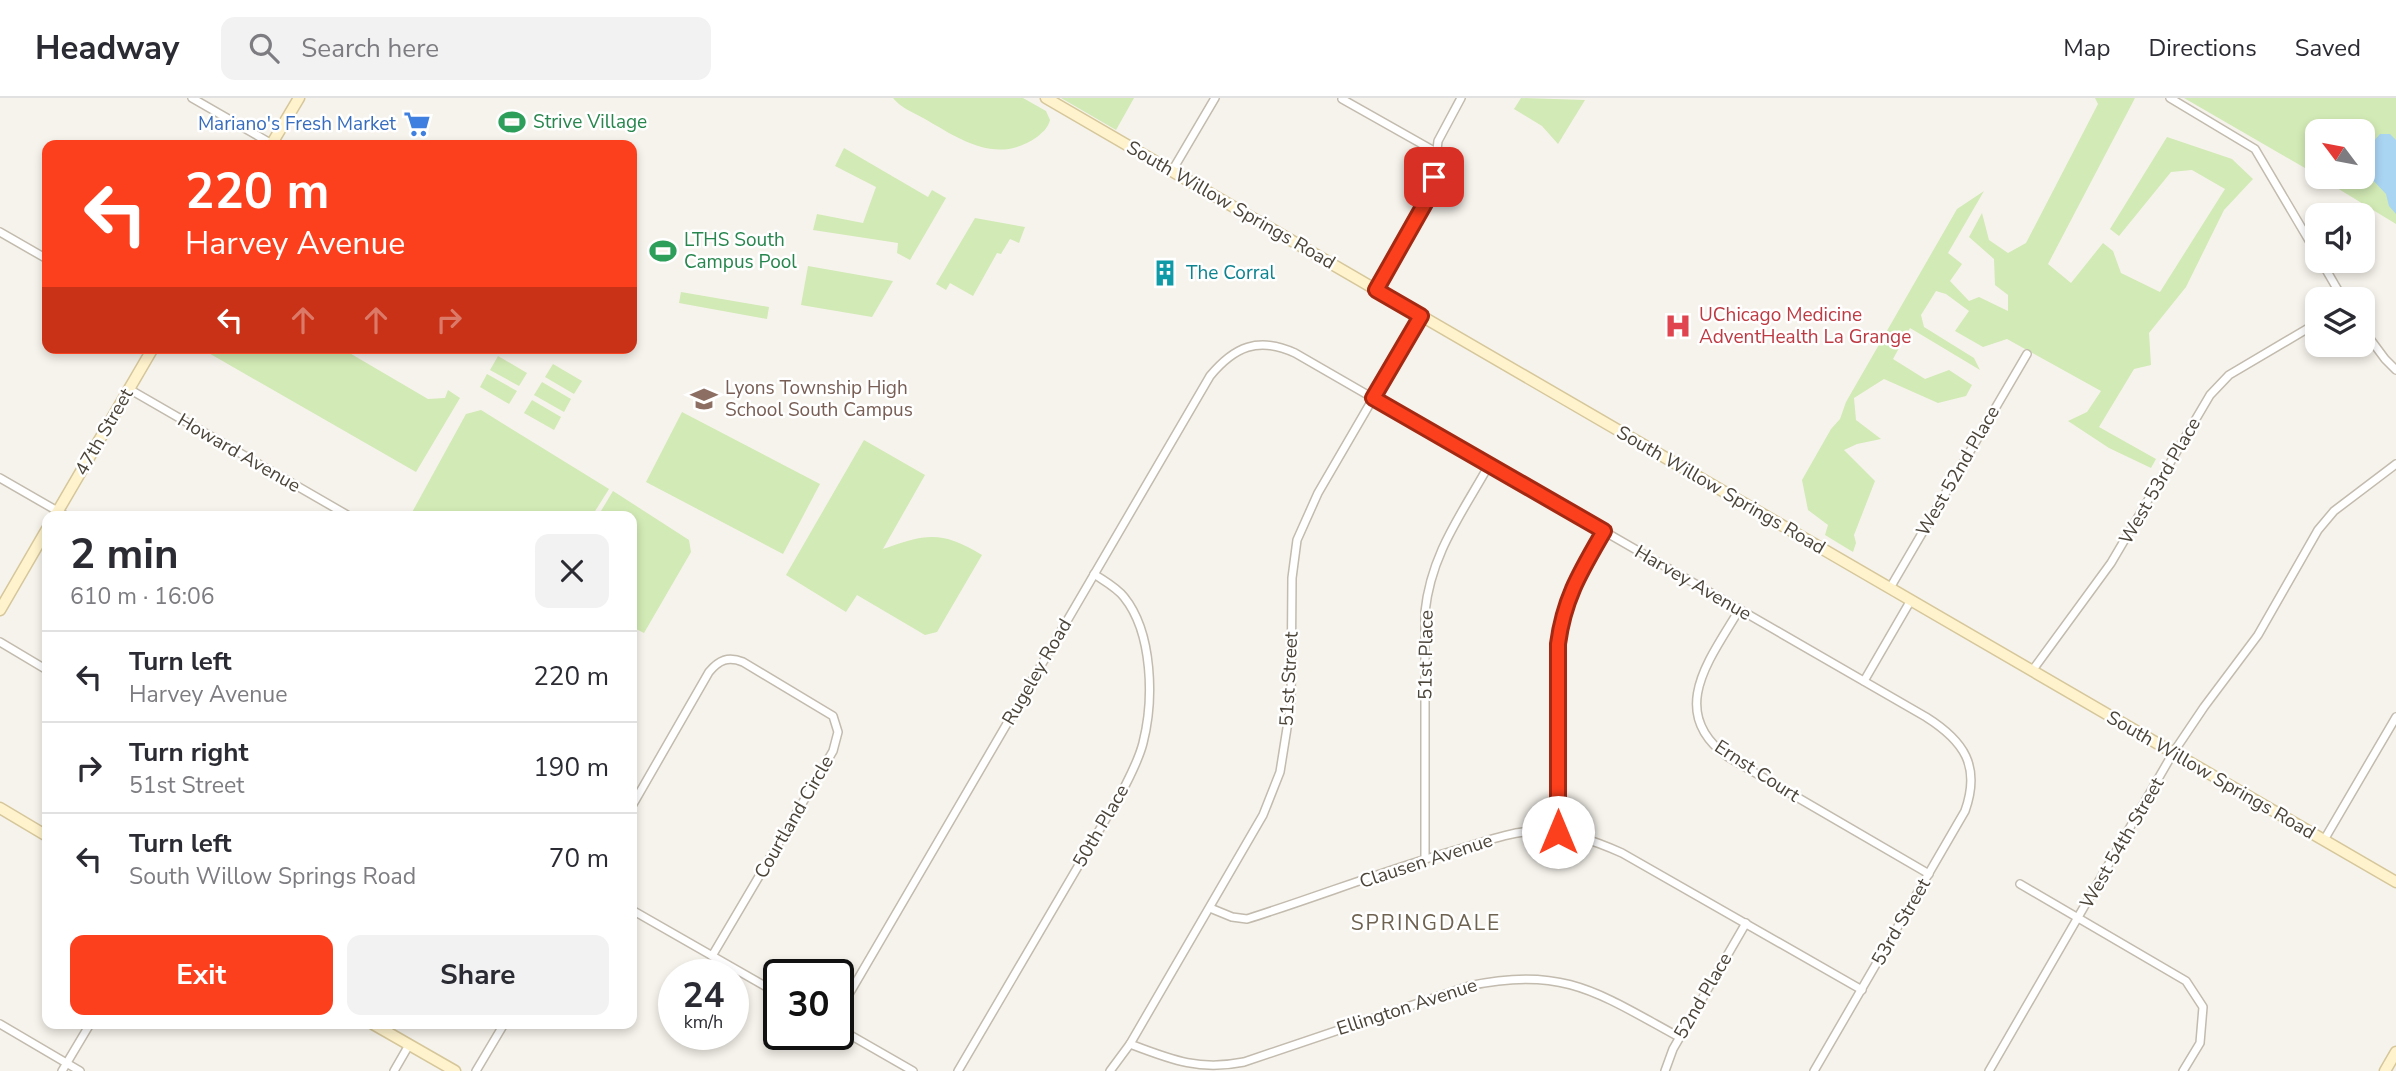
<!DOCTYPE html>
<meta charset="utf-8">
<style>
body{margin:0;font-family:"Nunito Sans",sans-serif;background:#f2f2f3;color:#2b2b33;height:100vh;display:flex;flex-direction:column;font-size:26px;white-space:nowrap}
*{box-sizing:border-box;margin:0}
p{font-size:23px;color:#7c7c81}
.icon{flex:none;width:38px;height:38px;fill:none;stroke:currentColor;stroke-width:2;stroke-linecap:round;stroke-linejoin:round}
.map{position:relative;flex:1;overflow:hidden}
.drawer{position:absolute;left:42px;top:413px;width:595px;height:518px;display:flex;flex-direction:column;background:#fff;border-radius:14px;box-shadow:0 4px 10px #0003}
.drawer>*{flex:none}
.top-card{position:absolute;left:42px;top:42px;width:595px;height:214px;border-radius:14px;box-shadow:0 4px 10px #0003;background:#fc3f1d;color:#fff;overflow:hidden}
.needle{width:46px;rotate:302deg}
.tools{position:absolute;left:2305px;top:21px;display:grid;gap:14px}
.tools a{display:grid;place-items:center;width:70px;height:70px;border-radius:14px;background:#fff;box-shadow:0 4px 10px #0003;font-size:35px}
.speed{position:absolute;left:658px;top:861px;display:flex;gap:14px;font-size:35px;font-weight:700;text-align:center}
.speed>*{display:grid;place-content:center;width:91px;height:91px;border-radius:50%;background:#fff;box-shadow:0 4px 10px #0003;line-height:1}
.speed small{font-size:18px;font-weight:400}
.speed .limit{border:4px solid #111;border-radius:10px;background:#fff;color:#111}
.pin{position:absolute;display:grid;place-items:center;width:60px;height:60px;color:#fff;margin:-30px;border-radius:14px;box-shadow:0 4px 10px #0006}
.me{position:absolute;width:77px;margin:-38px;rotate:0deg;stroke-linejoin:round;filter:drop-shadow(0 0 5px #0008)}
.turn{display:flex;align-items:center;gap:24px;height:147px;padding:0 28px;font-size:32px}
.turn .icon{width:91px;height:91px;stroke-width:2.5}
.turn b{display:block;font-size:49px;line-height:60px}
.lanes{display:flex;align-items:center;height:66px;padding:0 28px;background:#0003;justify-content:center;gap:35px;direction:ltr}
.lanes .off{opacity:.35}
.round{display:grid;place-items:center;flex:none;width:74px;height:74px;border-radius:14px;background:#f2f2f3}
.overview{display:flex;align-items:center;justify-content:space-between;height:119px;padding:0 28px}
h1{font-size:42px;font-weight:700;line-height:52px}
.primary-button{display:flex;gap:14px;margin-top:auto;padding:14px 28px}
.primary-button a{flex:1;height:80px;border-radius:14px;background:#fc3f1d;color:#fff;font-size:28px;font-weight:700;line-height:80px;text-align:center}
.primary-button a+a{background:#f2f2f3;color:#2b2b33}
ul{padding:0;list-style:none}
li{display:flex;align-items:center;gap:21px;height:91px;padding:0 28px;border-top:2px solid #e1e1e2}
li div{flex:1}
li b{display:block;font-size:26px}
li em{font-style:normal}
header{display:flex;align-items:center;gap:42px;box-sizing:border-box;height:98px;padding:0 35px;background:#fff;border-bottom:2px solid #e1e1e2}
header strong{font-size:33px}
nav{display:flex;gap:38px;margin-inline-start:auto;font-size:24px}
.search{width:490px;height:63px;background:#f2f2f3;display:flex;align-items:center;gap:18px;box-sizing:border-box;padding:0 24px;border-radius:14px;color:#7c7c81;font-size:26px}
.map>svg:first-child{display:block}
.green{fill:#d2eab5}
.water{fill:#a9d4f2}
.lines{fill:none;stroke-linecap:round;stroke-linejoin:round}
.street-casing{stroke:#c2bbae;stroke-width:10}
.secondary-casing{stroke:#d6c79b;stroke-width:13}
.street{stroke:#fff;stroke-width:7}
.secondary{stroke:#fff3cd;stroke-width:10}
.route-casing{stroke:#a42913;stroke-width:18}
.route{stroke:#fc3f1d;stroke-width:12}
.labels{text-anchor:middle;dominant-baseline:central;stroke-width:5;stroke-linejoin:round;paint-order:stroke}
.leisure-label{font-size:19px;fill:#27864d;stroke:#fff;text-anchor:start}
.shop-label{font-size:19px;fill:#366cbe;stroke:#fff;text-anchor:end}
.street-label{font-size:19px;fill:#4b4439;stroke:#fff}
.culture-label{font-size:19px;fill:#0d838f;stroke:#fff;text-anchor:start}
.health-label{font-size:19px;fill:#be3a42;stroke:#fff;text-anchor:start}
.education-label{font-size:19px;fill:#785e54;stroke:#fff;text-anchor:start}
.neighbourhood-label{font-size:21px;letter-spacing:2px;fill:#6e6250;stroke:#fff}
</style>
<header>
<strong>Headway</strong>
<div class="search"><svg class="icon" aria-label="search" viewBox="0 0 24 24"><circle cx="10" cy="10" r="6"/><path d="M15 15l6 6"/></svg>Search here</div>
<nav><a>Map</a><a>Directions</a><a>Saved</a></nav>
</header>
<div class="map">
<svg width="2396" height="973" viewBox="0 0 2396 973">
<rect width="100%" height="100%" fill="#f6f3ec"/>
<g class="green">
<path d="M893,0H1023L1046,13L1050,22C1048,30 1043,34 1037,39C997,67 961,42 925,21C914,15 901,10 893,0Z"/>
<polygon points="1061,0 1134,0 1116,32"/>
<polygon points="1521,0 1585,2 1558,46 1542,28 1514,11"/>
<polygon points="2095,0 2135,0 2048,166 2071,185 2103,145 2113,153 2121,175 2160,194 2225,91 2192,72 2171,74 2119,138 2110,131 2167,39 2232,61 2253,81 2224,112 2186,189 2149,235 2151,267 2134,271 2099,329 2156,361 2151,370 2109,350 2068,323 2087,314 2101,293 2007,241 1983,249 1955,233 1969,213 1946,196 1936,193 1921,217 1924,229 1974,260 1980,272 1910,230 1893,261 1925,281 1949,272 1972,287 1966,298 1938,305 1884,281 1854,300 1856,322 1881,341 1857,346 1844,352 1875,383 1854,437 1856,445 1853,454 1825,437 1828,427 1808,412 1802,382 1831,331 1840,321 1846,304 1957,111 1984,93 1948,155 1962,166 1950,183 1969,203 1979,199 2008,213 2008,197 1995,187 1994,161 1969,139 1982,115 1989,142 2008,155 2026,145 2098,6"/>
<polygon points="2184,0 2396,0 2396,126 2319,79 2362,79 2362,33 2317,33 2317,77"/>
<polygon points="844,50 928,99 932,92 946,100 910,162 897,155 898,145 813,132 817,116 863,125 876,89 835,68"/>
<polygon points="975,120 1025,129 1019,145 1010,141 1001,156 997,155 973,198 950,185 946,192 936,186"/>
<polygon points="808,168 893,183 872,219 801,207"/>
<polygon points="681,194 769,209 767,221 679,205"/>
<polygon points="200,250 341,250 428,301 445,300 448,292 460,300 416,374"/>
<polygon points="498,258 527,275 519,288 490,272"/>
<polygon points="553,266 582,283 574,296 545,279"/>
<polygon points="487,276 517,293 509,306 480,289"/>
<polygon points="542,284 571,301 564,314 534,297"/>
<polygon points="532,302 561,319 554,332 524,315"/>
<polygon points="481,312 609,391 592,418 410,418 466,316"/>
<polygon points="682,314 820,386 783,456 646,384"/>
<path d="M864,342L925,377L883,451C926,436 941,432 982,457L937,534L925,537L857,497L846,514L786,477Z"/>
<polygon points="613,393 689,442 691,454 644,535 632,529 632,418 598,418"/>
</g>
<polygon class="water" points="2380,36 2390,36 2396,42 2396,116 2389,108 2386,96 2368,77 2374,43"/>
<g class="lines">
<g class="street-casing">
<g id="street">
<polyline points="192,0 272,46"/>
<polyline points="2170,0 2255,51 2317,156"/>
<polyline points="1342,1 1436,54"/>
<polyline points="1172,73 1215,0"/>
<polyline points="0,134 47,161"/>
<polyline points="2321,163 2343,201"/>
<polyline points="1376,192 1428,100 1434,79 1438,43 1461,0"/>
<polyline points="2362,230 2385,261 2396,272"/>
<polyline points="129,291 349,418"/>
<polyline points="0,380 66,418"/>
<polyline points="1890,490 2027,256"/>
<path d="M1739,512C1710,561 1666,614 1728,659L1929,776"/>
<polyline points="0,544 47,572"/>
<polyline points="2032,573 2111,465 2210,297 2229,277 2317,225"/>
<polyline points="1864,583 1911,502"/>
<path d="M632,708L709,574C719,562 728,558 743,564L833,618L838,634L833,653L712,858"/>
<path d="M1557,734L1558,546C1565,500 1581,473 1604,434"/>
<polyline points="2324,742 2396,619"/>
<path d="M1425,761V514C1431,456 1461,417 1489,367"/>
<polyline points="2020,786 2186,883 2203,909 2200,945 2183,973"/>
<path d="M1210,810L1232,819L1247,821C1317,799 1385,772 1456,752C1481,745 1508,734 1534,733C1566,733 1593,742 1622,755L1862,892"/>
<polyline points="632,812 779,896"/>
<path d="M838,915L1210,278C1234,249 1258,238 1295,255L1926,619C1964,643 1981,668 1965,713L1814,973"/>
<polyline points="0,926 80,973"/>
<polyline points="838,930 913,973"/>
<path d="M1130,946C1172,962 1199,973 1244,964L1469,888C1563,867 1600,896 1679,939"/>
<polyline points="62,973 90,926"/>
<polyline points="394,973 409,947"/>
<polyline points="476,973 504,926"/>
<path d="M958,973L1124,690C1131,676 1139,661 1143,645C1154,602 1153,535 1124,499C1116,489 1104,483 1094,476"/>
<polyline points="1110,973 1130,946 1263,717 1280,674 1291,605 1292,480 1297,442 1318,395 1421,218"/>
<polyline points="1665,973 1673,951 1746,825"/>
<polyline points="1989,973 2173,655 2204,609 2258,537 2318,432 2334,413 2396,366"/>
</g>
</g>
<g class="secondary-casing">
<g id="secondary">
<polyline points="1046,0 2396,784"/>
<polyline points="271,47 299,0"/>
<polyline points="55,418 153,250"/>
<polyline points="0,512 47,431"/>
<polyline points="0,710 47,738"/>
<polyline points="373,926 455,973"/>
<polyline points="2385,973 2396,954"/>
</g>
</g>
<use href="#street" class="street"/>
<use href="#secondary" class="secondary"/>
</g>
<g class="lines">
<g class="route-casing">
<path id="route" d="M1434,79L1428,100L1376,192L1421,218L1373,300L1604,433C1581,473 1564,500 1558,546V734"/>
</g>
<use href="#route" class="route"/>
</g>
<defs>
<g id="stadium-bare" transform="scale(2.1)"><path d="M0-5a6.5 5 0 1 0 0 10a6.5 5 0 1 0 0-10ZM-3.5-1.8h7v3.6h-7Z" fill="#2e9e5b" stroke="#fff" stroke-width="2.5" paint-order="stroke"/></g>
<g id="supermarket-bare" transform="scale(2.1)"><path d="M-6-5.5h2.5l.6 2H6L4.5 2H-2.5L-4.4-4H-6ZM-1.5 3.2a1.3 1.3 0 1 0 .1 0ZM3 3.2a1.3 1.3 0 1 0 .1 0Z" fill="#3f7fe0" stroke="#fff" stroke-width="2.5" paint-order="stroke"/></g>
<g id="building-bare" transform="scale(2.1)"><path d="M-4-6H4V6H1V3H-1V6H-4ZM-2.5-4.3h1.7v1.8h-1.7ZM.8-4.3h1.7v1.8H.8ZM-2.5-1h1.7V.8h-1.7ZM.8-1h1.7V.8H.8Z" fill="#0f9aa8" stroke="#fff" stroke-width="2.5" paint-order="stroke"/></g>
<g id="hospital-bare" transform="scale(2.1)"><path d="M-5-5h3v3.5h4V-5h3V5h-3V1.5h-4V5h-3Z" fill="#e0444e" stroke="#fff" stroke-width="2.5" paint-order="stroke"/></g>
<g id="school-bare" transform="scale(2.1)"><path d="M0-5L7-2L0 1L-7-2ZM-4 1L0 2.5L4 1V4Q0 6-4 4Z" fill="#8d6e63" stroke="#fff" stroke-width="2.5" paint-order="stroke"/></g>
</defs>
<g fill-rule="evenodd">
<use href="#stadium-bare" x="512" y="24"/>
<use href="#supermarket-bare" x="417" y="26"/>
<use href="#stadium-bare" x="663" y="153"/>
<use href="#building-bare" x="1165" y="175"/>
<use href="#hospital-bare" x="1678" y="228"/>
<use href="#school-bare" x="704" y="301"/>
</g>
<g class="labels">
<g class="leisure-label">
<text x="533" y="24">Strive Village</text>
<text x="684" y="142">LTHS South<tspan x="684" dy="22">Campus Pool</tspan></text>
</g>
<g class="shop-label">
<text x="396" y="26">Mariano's Fresh Market</text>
</g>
<g class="street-label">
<text transform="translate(1231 107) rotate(30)">South Willow Springs Road</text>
<text transform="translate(104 334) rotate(-60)">47th Street</text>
<text transform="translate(239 355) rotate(30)">Howard Avenue</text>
<text transform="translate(1958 373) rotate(-60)">West 52nd Place</text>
<text transform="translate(2160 383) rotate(-60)">West 53rd Place</text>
<text transform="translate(1721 392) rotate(30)">South Willow Springs Road</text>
<text transform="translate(1693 485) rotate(30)">Harvey Avenue</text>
<text transform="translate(1426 557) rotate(-89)">51st Place</text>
<text transform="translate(1037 574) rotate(-60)">Rugeley Road</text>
<text transform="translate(1289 581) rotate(-87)">51st Street</text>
<text transform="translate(1757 673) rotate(33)">Ernst Court</text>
<text transform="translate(2211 677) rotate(30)">South Willow Springs Road</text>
<text transform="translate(794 719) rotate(-60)">Courtland Circle</text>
<text transform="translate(1101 728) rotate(-60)">50th Place</text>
<text transform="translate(2122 745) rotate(-60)">West 54th Street</text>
<text transform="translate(1426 763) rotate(-18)">Clausen Avenue</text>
<text transform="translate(1901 824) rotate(-60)">53rd Street</text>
<text transform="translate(1703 898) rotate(-60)">52nd Place</text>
<text transform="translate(1407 909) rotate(-18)">Ellington Avenue</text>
</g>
<g class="culture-label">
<text x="1186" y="175">The Corral</text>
</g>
<g class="health-label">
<text x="1699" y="217">UChicago Medicine<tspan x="1699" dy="22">AdventHealth La Grange</tspan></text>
</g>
<g class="education-label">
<text x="725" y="290">Lyons Township High<tspan x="725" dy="22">School South Campus</tspan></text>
</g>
<g class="neighbourhood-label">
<text x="1426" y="825">SPRINGDALE</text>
</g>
</g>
</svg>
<div class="tools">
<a><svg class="needle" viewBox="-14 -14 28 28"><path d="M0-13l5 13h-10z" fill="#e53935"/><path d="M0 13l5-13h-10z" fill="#7c7c81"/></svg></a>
<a><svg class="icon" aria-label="sound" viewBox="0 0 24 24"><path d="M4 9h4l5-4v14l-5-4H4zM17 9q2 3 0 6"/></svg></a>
<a><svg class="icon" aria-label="layers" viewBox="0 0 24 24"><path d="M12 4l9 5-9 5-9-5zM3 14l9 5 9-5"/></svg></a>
</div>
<div class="speed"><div>24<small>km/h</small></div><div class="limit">30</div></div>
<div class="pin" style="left:1434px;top:79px;background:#d93025"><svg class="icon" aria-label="arrive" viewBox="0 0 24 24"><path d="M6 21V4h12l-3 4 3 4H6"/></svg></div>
<svg class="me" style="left:1558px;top:734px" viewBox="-20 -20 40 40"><circle r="19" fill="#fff"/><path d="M0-13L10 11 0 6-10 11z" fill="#fc3f1d"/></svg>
<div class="top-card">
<div class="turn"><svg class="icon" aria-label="left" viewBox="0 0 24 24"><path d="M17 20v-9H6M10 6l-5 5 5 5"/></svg><div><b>220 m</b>Harvey Avenue</div></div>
<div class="lanes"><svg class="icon" aria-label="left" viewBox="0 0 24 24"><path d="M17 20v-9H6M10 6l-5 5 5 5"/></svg><svg class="icon off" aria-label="ahead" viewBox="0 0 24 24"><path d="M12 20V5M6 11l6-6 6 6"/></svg><svg class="icon off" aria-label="ahead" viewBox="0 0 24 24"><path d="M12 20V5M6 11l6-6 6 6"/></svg><svg class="icon off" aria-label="right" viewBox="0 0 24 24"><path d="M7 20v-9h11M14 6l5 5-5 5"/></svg></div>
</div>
<section class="drawer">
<div class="overview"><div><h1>2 min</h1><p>610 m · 16:06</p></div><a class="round"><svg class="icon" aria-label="close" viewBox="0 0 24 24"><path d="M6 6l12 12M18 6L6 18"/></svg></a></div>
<ul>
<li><svg class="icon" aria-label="left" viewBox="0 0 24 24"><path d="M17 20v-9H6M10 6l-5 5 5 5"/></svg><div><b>Turn left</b><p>Harvey Avenue</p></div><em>220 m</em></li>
<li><svg class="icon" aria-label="right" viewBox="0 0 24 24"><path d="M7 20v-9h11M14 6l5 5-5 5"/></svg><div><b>Turn right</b><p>51st Street</p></div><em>190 m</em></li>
<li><svg class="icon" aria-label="left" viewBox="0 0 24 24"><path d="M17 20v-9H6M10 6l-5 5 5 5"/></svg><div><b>Turn left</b><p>South Willow Springs Road</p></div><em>70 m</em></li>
</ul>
<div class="primary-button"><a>Exit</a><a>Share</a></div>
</section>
</div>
